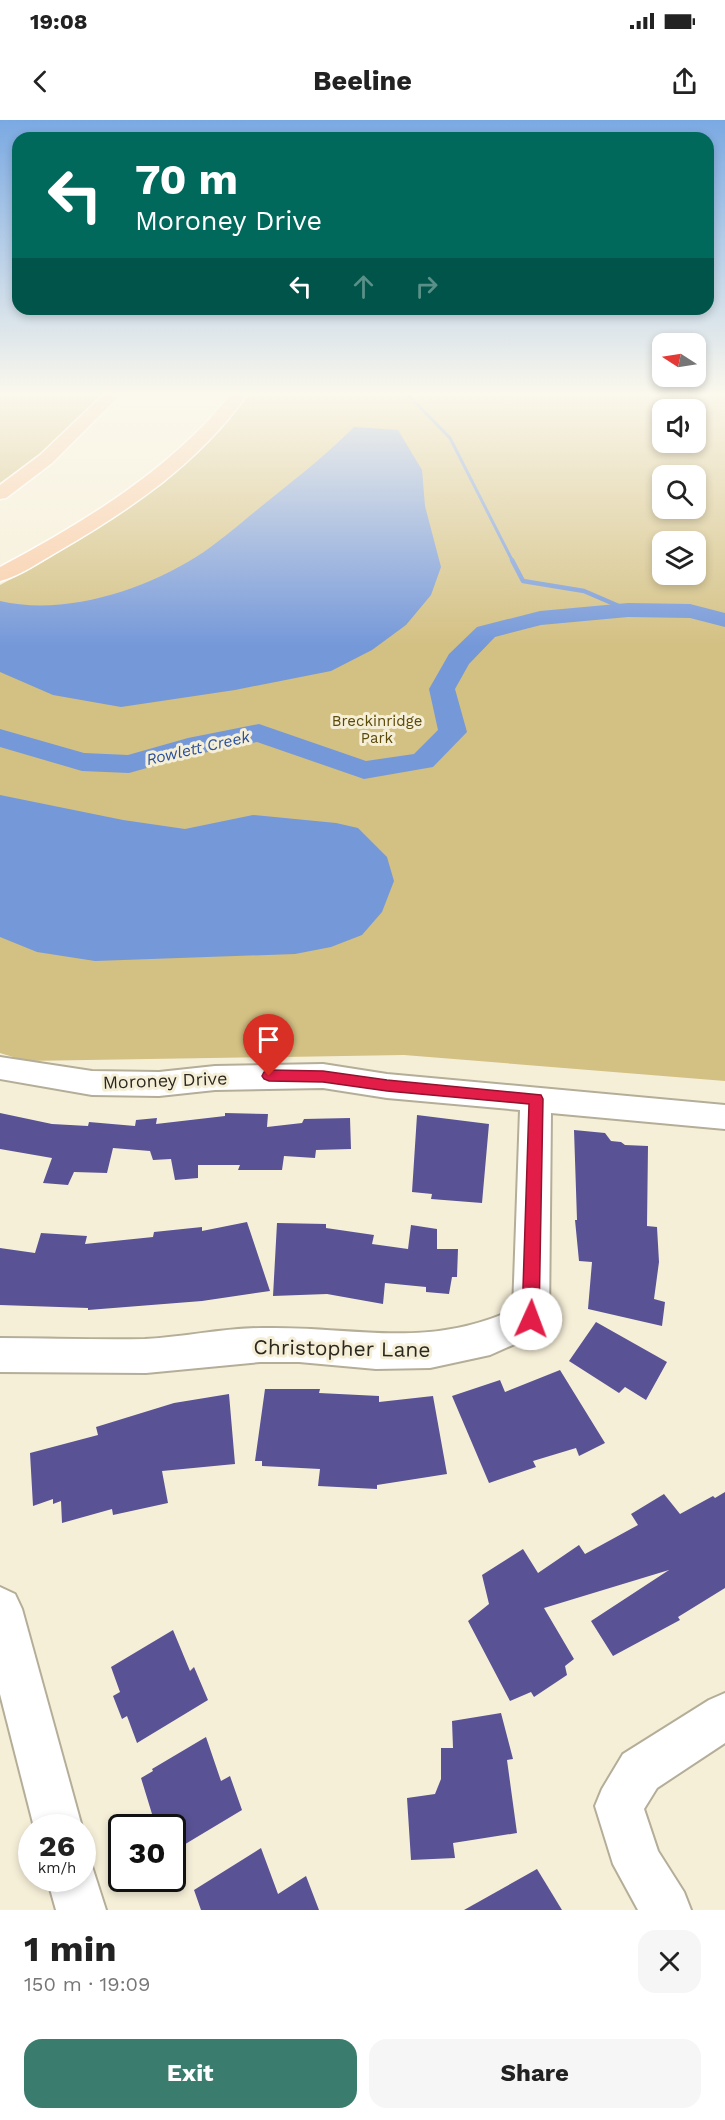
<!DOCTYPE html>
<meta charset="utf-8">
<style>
body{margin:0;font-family:"Work Sans",sans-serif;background:#f6f6f6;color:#222;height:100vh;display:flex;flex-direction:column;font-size:22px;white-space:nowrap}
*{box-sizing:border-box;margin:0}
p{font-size:20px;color:#767676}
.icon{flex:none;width:33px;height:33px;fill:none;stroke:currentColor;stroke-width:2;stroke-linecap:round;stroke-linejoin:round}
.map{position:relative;height:1790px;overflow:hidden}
.sheet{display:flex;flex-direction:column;background:#fff;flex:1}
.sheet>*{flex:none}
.top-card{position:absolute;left:12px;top:12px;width:702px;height:183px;border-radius:18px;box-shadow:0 3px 9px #0003;background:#00695c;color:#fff;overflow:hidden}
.needle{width:39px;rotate:282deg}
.controls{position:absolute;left:652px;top:213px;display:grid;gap:12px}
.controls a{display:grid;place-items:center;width:54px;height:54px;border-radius:12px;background:#fff;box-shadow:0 3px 9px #0003;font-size:30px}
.speed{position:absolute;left:18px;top:1694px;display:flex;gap:12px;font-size:30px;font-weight:700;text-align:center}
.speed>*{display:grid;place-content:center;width:78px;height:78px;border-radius:50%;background:#fff;box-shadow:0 3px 9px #0003;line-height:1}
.speed small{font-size:15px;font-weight:400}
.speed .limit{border:3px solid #111;border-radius:9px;background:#fff;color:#111}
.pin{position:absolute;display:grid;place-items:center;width:51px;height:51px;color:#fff;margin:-62px -26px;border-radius:50% 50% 50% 0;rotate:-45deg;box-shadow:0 0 6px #0007}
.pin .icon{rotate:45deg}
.me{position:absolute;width:66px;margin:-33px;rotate:2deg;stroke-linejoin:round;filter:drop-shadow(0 0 4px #0008)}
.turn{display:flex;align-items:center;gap:21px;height:126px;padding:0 24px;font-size:27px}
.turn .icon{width:78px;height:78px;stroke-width:2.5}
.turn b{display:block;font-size:42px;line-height:51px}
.lanes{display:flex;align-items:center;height:57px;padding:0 24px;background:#0003;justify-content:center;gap:30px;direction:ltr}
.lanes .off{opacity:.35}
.round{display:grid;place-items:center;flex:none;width:63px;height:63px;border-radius:18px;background:#f6f6f6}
.summary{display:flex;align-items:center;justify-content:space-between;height:102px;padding:0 24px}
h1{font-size:36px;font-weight:700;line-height:45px}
.action{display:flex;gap:12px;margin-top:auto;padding:12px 24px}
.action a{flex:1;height:69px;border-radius:18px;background:#3a7c6d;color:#fff;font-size:24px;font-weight:700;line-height:69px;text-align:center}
.action a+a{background:#f6f6f6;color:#222}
.status{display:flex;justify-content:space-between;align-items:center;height:42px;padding:0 30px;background:#fff;direction:ltr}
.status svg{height:16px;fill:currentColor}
header{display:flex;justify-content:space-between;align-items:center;height:78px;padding:0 24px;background:#fff;font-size:27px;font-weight:700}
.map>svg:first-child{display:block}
.green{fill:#d3c083;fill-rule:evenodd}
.water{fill:#7598d9}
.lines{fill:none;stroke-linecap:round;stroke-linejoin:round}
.stream-far1{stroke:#7598d9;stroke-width:3}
.stream{stroke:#7598d9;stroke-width:4.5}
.river{fill:#7598d9;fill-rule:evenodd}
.building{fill:#595395}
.minor-casing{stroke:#b4ad98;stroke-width:4}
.major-casing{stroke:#fff;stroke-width:3}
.minor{fill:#fff;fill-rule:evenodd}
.major{fill:#f9cba6;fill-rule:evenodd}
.route{fill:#e11d48;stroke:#92132f;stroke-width:1.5}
.labels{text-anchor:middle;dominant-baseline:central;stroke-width:6;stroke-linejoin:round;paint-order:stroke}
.far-park-label{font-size:15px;fill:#5c4a09;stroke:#f6efd8}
.far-water-label{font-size:16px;font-style:italic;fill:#29509e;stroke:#f6efd8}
.street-label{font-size:18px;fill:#2b281f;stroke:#f6efd8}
.near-street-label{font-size:21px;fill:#2b281f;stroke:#f6efd8}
</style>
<div class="status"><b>19:08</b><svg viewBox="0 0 49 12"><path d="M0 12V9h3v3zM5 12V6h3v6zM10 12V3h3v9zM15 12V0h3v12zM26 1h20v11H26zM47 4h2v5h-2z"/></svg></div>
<header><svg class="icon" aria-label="back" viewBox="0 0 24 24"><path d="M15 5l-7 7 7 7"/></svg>Beeline<svg class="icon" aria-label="share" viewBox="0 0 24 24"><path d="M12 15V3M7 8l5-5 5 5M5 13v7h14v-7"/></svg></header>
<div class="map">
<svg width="725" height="1790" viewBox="0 0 725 1790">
<rect width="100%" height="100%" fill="#f6efd8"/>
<g class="green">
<polygon points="0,276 101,276 64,314 22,349 0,363"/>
<path d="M248,276H725V961L404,935L26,941L0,933V465L48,439L163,364L220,311ZM663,290H696V322H663ZM663,356H696V388H663ZM663,422H696V454H663Z"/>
</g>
<g class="water">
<path d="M354,307L398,310L422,350L425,386L441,447L431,475L406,505L372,530L331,551L235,570L121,587L53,575L0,552V481C63,496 142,471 196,437C221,421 244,400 268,381C298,357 327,334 354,307Z"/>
<polygon points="0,675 123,700 185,709 253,695 336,703 358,708 387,737 394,761 382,792 362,815 331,827 295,834 95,841 37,832 0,817"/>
</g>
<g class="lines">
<polyline class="stream-far1" points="409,276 450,318 513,442"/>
<polyline class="stream" points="512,440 523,461 584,471 628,490"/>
<polygon class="river" points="628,483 690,484 725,493 725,507 690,498 628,497 541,505 495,517 469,544 455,569 467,612 433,647 364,659 257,622 193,635 129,653 82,651 0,627 0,609 84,633 128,635 188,618 259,604 366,641 414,634 438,610 429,569 449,534 477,507 540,491"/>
</g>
<g class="building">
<polygon points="0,993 52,1004 88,1006 89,1002 135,1006 136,1000 157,998 156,1004 225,996 225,993 268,994 267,1007 302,1003 304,999 350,998 351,1029 316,1030 315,1038 284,1036 282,1050 238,1050 240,1045 198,1045 198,1058 175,1060 171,1039 153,1040 150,1031 113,1028 107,1053 74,1052 68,1065 43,1063 52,1038 0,1029"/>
<polygon points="417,995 489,1004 482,1083 431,1079 432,1074 412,1072"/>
<polygon points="574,1010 605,1013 611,1021 621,1022 625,1025 648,1026 647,1106 657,1107 659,1142 654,1179 665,1182 662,1206 588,1189 592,1142 579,1141 575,1100 577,1100"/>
<polygon points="247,1102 270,1171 202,1181 88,1190 88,1188 0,1185 0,1128 35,1133 41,1113 87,1116 85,1124 153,1117 154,1112 202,1107 202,1111"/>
<polygon points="277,1103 326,1104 326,1108 374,1115 372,1124 408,1129 411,1105 437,1109 437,1129 458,1129 457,1157 452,1157 449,1174 426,1172 426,1167 385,1163 383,1184 327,1174 273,1176"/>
<polygon points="596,1202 667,1242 646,1280 625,1267 619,1273 569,1241"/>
<polygon points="560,1250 605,1323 579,1336 576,1328 533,1341 536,1347 489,1363 452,1276 500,1260 505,1272"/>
<polygon points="265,1269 320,1269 319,1273 379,1276 379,1282 433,1276 447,1354 377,1365 377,1369 318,1366 320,1349 262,1346 262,1341 255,1341"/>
<polygon points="229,1274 235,1344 162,1351 168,1383 113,1395 112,1389 62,1403 61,1381 53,1384 53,1379 33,1386 30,1333 98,1315 96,1307 174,1283"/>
<polygon points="725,1372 725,1468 678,1497 680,1500 613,1536 591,1501 669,1450 544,1488 574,1539 565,1546 567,1555 534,1577 531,1572 510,1581 468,1501 489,1484 482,1455 523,1429 538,1453 579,1425 585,1434 638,1405 631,1394 664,1374 680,1394 713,1376 715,1378"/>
<polygon points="173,1510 190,1551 194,1547 208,1580 137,1623 127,1596 122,1599 113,1576 120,1572 111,1547"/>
<polygon points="501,1593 513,1639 507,1640 517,1713 453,1723 455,1738 411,1740 407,1678 435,1674 441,1659 441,1628 453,1628 452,1601"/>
<polygon points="206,1617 221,1661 230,1656 242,1690 172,1732 172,1707 156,1707 141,1658 153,1651 152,1649"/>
<polygon points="261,1728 278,1774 306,1756 319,1790 201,1790 194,1770"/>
<polygon points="537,1749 562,1790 464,1790"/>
</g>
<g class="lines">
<g class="minor-casing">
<g id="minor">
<path d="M0,937L92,951L159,952L215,946L323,944L387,954L725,985V1009L551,993L549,1199L544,1211L490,1235L430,1248L376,1249L299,1242H260L146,1253L0,1252V1218C48,1218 97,1220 145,1219C185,1217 224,1208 263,1208C355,1206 424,1230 513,1190L520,990L387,978L323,968L215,970L159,976L92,975L0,959Z"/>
<polygon points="0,1467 15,1474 22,1489 82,1707 34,1707 0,1574"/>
<polygon points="725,1573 725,1623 657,1668 644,1689 658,1731 684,1772 691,1790 638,1790 613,1744 595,1686 602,1669 623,1634 709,1580"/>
<polygon points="82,1737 90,1740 106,1790 56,1790 47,1758 82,1758"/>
</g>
</g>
<g class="major-casing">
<g id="major">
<polygon points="102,276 119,276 52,343 6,378 0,379 0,365 40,335"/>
<path d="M230,276H246C198,344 128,391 57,432C39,442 20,456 0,461V447C86,401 167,352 230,276Z"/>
</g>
</g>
<use href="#minor" class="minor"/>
<use href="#major" class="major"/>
</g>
<linearGradient id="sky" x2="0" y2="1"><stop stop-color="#7aa9e2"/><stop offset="0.52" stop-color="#fbf8ed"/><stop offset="1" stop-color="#fbf8ed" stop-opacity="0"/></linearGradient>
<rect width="725" height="526" fill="url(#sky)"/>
<polygon class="route" points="269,950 323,951 387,960 541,975 543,979 539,1199 537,1205 531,1207 524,1205 522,1199 529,984 387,971 323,962 269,961 264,959 262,956 264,952"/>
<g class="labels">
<g class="far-park-label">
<text x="377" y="601">Breckinridge<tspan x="377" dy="17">Park</tspan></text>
</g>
<g class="far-water-label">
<text transform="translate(198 628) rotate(-13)">Rowlett Creek</text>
</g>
<g class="street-label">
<text transform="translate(165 960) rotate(-2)">Moroney Drive</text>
</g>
<g class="near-street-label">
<text transform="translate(342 1228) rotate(1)">Christopher Lane</text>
</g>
</g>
</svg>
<div class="controls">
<a><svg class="needle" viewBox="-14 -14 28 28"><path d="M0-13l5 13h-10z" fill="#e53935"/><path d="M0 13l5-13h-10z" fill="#767676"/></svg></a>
<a><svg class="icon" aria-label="sound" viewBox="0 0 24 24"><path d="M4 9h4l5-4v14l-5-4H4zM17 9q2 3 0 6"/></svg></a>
<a><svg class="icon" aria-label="search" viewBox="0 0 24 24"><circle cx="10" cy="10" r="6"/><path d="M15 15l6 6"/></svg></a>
<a><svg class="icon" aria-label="layers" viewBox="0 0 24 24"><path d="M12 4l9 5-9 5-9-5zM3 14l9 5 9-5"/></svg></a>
</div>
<div class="speed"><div>26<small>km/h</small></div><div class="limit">30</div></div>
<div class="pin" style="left:269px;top:956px;background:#d93025"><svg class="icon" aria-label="arrive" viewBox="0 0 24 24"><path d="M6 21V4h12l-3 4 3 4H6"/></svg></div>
<svg class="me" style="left:531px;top:1199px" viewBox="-20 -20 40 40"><circle r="19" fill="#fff"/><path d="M0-13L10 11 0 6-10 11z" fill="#e11d48"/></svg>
<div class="top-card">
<div class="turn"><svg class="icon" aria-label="left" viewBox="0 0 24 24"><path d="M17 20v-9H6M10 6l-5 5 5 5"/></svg><div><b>70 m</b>Moroney Drive</div></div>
<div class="lanes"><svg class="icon" aria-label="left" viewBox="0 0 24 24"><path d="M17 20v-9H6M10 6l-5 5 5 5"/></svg><svg class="icon off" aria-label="ahead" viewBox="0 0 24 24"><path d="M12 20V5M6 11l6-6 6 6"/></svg><svg class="icon off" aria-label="right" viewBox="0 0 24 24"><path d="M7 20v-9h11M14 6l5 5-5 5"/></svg></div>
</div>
</div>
<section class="sheet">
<div class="summary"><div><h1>1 min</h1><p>150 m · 19:09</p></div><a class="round"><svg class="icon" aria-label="close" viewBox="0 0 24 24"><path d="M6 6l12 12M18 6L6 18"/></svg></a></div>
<div class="action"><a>Exit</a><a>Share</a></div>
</section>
